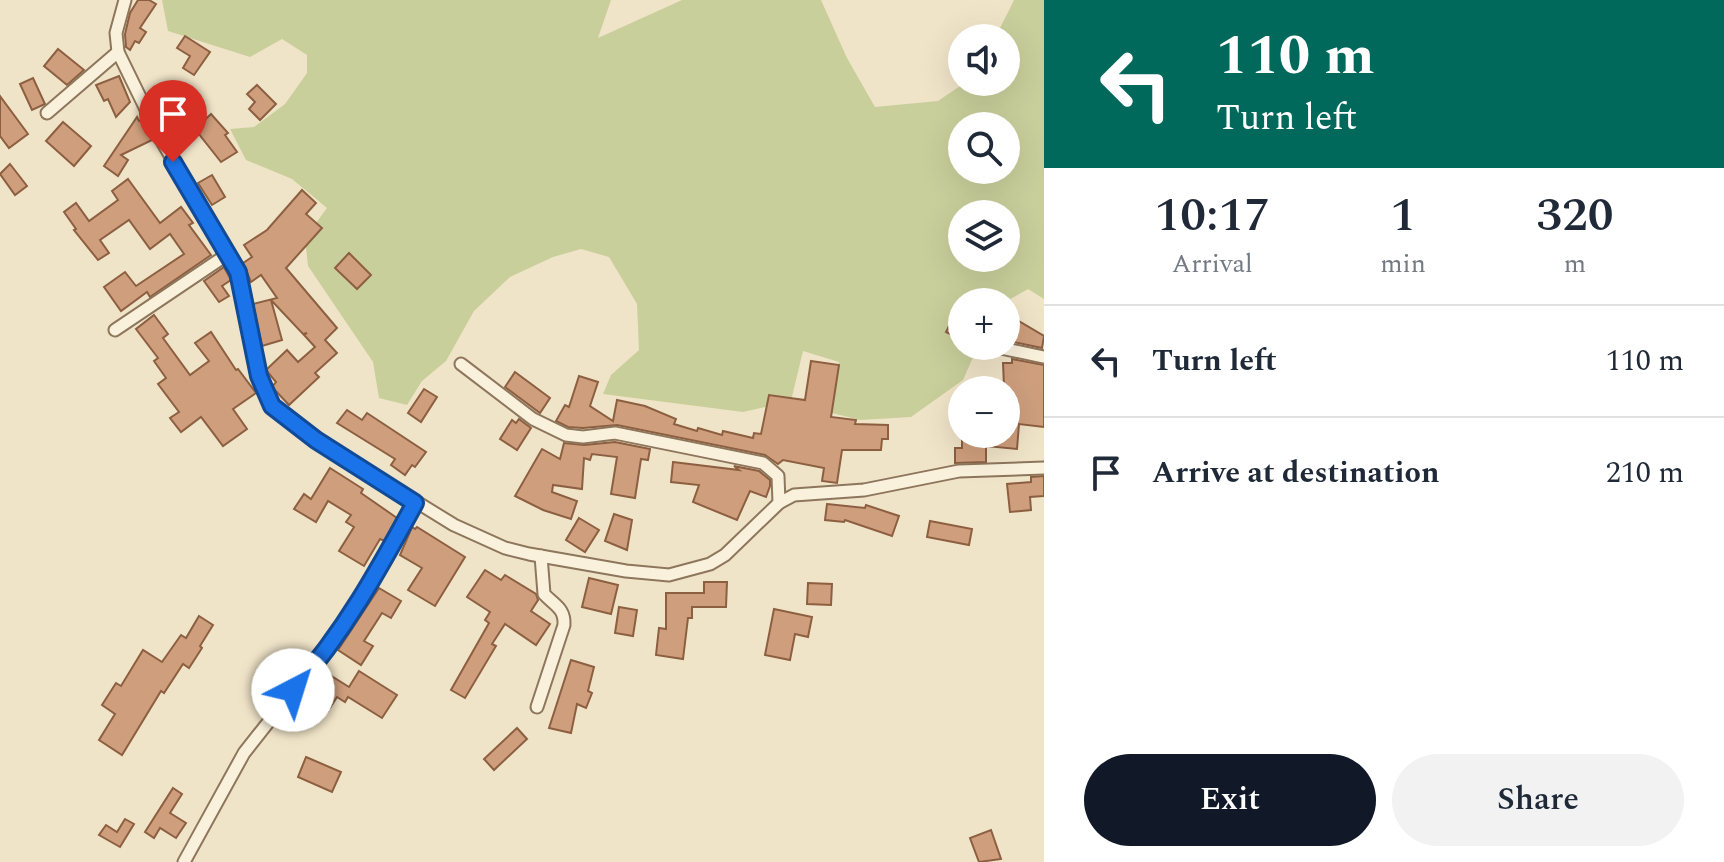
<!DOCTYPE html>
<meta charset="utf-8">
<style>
body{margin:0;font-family:Spectral,serif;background:#f2f2f3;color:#1f2937;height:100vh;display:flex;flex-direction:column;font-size:30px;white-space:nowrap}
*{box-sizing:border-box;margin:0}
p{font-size:26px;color:#747a83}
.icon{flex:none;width:44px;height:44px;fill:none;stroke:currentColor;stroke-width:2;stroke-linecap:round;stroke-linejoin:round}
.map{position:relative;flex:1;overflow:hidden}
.side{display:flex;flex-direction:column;background:#fff;width:680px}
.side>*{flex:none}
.hud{background:#00695c;color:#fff;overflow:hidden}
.tools{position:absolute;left:948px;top:24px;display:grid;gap:16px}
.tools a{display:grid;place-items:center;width:72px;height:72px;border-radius:50%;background:#fff;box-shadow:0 8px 32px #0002;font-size:40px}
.pin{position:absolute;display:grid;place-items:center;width:68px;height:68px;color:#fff;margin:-82px -34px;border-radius:50% 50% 50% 0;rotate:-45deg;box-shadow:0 0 8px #0007}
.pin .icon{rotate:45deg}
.me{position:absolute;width:88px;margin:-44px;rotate:40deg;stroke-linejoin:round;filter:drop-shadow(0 0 6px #0008)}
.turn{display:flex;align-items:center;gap:28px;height:168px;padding:0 40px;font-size:36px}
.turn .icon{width:104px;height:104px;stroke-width:2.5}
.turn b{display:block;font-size:56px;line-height:68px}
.eta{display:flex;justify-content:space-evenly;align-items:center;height:136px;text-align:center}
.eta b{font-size:48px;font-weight:600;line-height:56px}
.cta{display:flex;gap:16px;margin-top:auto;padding:16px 40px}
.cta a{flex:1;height:92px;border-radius:48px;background:#111827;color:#fff;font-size:32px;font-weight:600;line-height:92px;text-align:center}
.cta a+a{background:#f2f2f3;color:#1f2937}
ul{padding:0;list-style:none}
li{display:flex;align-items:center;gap:24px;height:112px;padding:0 40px;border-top:2px solid #e0e1e3}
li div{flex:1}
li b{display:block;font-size:30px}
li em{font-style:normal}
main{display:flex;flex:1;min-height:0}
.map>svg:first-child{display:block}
.green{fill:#c9cf9b;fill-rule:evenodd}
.building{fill:#cf9f7d;stroke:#8d5f41;stroke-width:2}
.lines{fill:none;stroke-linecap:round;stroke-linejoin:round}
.street-casing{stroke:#8d765c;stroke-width:15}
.street{stroke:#faf1dc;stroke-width:11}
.route-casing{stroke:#114b97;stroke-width:20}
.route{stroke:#1a73e8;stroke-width:14}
</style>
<main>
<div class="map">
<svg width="1044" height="862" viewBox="0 0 1044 862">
<rect width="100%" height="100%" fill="#f0e4c8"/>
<path class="green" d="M162,0H611L598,38L682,0H821L847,58L875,107L938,101L966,82H1006V38H995L1014,0H1044V299L1028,289L1005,302H962V346H978L963,380L911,417L860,420L824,411L839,362L803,351L791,401L743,412L603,394L611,375L639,350L637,304L609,257L581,249L553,257L510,277L474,311L446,361L422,381L407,405L379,398L373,362L308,266L305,238L327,208L292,179L246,160L230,129L254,127L285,104L307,73V55L282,39L250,57L168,31ZM962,126H1006V170H962ZM962,214H1006V258H962Z"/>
<g class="building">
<polygon points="138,0 149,0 156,4 140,28 146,32 139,43 135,41 130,50 126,47 125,34 130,13"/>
<polygon points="185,36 210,52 194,75 183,68 190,56 177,48"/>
<polygon points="58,49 84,70 67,85 44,66"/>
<polygon points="119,76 130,102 116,117 108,99 104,101 96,85"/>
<polygon points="33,78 45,104 32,110 20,84"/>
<polygon points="257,85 276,104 260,120 249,109 255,102 247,94"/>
<polygon points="0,96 28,134 9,148 0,136"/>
<polygon points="211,114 228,133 225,135 237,152 221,162 195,129"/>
<polygon points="137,117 139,121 142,120 152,140 121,155 128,160 118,176 104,166"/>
<polygon points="63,122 91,146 74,166 46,141"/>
<polygon points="10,164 27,186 15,195 0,174"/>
<polygon points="212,175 225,197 212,205 198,183"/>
<polygon points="128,179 160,223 181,207 193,223 189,225 211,255 150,297 147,292 121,311 104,287 125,272 136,286 184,254 170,234 150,249 129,220 100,240 109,253 98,260 74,230 76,229 64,212 76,203 89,221 118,200 112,191"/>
<polygon points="302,190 316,203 306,214 322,228 286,268 337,328 325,340 337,353 315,373 319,377 289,405 272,387 276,382 266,370 287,350 298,362 315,347 304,335 307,333 303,334 271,300 282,340 262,346 253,304 277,298 261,275 251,282 243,263 252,257 244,245 267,230"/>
<polygon points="349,253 371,275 357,289 335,268"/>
<polygon points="224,267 231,280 222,286 229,296 219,302 204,281"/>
<polygon points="962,300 962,340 946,332"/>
<polygon points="154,315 168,334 163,338 190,375 209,361 195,343 211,332 236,370 238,369 256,393 233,409 247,429 223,446 201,417 181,432 170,418 179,412 158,384 166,378 154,361 158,358 136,329"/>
<polygon points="1012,317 1044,336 1042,348 1009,341 1007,330 1015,328"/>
<polygon points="1012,359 1044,365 1044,427 1019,424 1017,449 986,446 986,462 955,463 955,448 962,448 962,434 1006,434 1003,363 1012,363"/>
<polygon points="811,361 839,365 831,417 856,420 855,424 888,425 888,439 882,439 881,450 842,450 837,483 822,481 824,468 783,460 778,464 765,455 617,425 583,428 568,427 556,421 565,405 569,407 579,376 598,382 590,406 613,421 617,400 645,406 676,419 674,424 697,431 698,428 722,435 723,431 753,438 754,433 761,434 769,395 805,400"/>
<polygon points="515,372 550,398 540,413 505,387"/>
<polygon points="424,389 437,397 421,422 408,413"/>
<polygon points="347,410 362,420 367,413 426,452 415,467 412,465 405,475 391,465 395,459 337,423"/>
<polygon points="519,419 531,428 517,450 500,439 512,420 516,423"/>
<polygon points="615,442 650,449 648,460 641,459 635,498 611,494 617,457 592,454 590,460 584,458 582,489 553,485 552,492 577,501 571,519 543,510 515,496 542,449 560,459 564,443 584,445"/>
<polygon points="673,462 739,470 734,466 759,471 770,480 770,486 766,497 750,491 737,520 693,502 699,485 671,482"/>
<polygon points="330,468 363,489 361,493 397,518 385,541 380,539 364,566 339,551 354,527 346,522 351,515 328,501 316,522 294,509 304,494 311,499"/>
<polygon points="1044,476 1044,496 1030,497 1031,510 1010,512 1007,484 1031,482 1031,477"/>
<polygon points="827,504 865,508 866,505 899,516 892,536 845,520 844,522 825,520"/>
<polygon points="614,514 632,520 627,550 605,541"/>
<polygon points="579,518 599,530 585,552 566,540"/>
<polygon points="930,521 972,529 969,545 927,537"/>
<polygon points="412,527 415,529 417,527 465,557 435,606 408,590 422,568 400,555"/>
<polygon points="485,570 501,580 505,575 536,594 538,600 531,611 550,624 536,645 505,624 492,644 496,646 465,698 451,690 489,623 485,620 490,612 467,597"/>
<polygon points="589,578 618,585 611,614 582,607"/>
<polygon points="704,582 727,582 726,607 692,607 692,618 688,618 683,659 656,655 659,628 666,629 666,593 704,593"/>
<polygon points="808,583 832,584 831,605 807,604"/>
<polygon points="379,588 401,601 391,618 382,613 364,641 373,646 361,665 338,650"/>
<polygon points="619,607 637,610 633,636 615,633"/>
<polygon points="774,609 812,617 808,637 795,634 790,660 765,655"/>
<polygon points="199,616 213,625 200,646 202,648 189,668 183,664 164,693 161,691 122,755 99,740 115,714 102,705 116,683 121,686 143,650 162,662 181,635 186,638"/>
<polygon points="571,660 594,667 588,691 592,693 586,708 577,704 571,733 549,728"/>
<polygon points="359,671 397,695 382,718 348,697 345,702 337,697 328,711 322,707 318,712 301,702 313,683 320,687 328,674 349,687"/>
<polygon points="517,728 527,739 494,770 484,759"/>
<polygon points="306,757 341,772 332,792 298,777"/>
<polygon points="173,788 182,794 170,813 186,823 176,838 160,828 154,838 145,832"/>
<polygon points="125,819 134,824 120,847 99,835 106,825 117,832"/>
<polygon points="991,830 1001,859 979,862 970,838"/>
</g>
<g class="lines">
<g class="street-casing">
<g id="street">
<polyline points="125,0 116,33 118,52 160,138 238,272 259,376 267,397 278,412 316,440 454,525 505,548 529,554 626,571 669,575 710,564 725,555 779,503 794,495 864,490 959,471 1044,468"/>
<polyline points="47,113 118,52"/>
<polyline points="115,330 228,254"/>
<polyline points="996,347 1044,357"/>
<polyline points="461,364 533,419 566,435 583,437 615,433 763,463 778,476 779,503"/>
<path d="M537,707L564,625C565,608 554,605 544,594L541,556"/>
<polyline points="184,862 244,753 340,631 369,589 415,503"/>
</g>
</g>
<use href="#street" class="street"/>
</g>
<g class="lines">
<g class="route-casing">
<path id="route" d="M173,162L238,272L259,376L272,406L316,440L415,503C379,569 344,633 293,690"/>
</g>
<use href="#route" class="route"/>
</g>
</svg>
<div class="tools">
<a><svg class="icon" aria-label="sound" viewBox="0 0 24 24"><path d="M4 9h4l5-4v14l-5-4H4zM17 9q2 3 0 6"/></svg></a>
<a><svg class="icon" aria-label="search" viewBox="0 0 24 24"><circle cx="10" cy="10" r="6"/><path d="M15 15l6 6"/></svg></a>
<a><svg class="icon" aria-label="layers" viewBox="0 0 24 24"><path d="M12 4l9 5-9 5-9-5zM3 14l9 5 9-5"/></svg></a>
<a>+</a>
<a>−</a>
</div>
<div class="pin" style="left:173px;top:162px;background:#d93025"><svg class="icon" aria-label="arrive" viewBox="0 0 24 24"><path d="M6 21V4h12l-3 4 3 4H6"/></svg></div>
<svg class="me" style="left:293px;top:690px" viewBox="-20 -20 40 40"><circle r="19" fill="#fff"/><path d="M0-13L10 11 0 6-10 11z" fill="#1a73e8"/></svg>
</div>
<section class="side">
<div class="hud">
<div class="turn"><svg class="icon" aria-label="left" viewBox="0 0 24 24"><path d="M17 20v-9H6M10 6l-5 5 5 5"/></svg><div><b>110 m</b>Turn left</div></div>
</div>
<div class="eta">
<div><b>10:17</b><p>Arrival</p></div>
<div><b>1</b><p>min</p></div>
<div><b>320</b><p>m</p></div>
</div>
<ul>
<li><svg class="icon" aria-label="left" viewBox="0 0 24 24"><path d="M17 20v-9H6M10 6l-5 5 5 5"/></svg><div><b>Turn left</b></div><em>110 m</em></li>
<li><svg class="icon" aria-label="arrive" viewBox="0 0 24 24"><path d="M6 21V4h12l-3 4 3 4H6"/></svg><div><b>Arrive at destination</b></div><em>210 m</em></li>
</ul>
<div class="cta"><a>Exit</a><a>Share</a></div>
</section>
</main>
